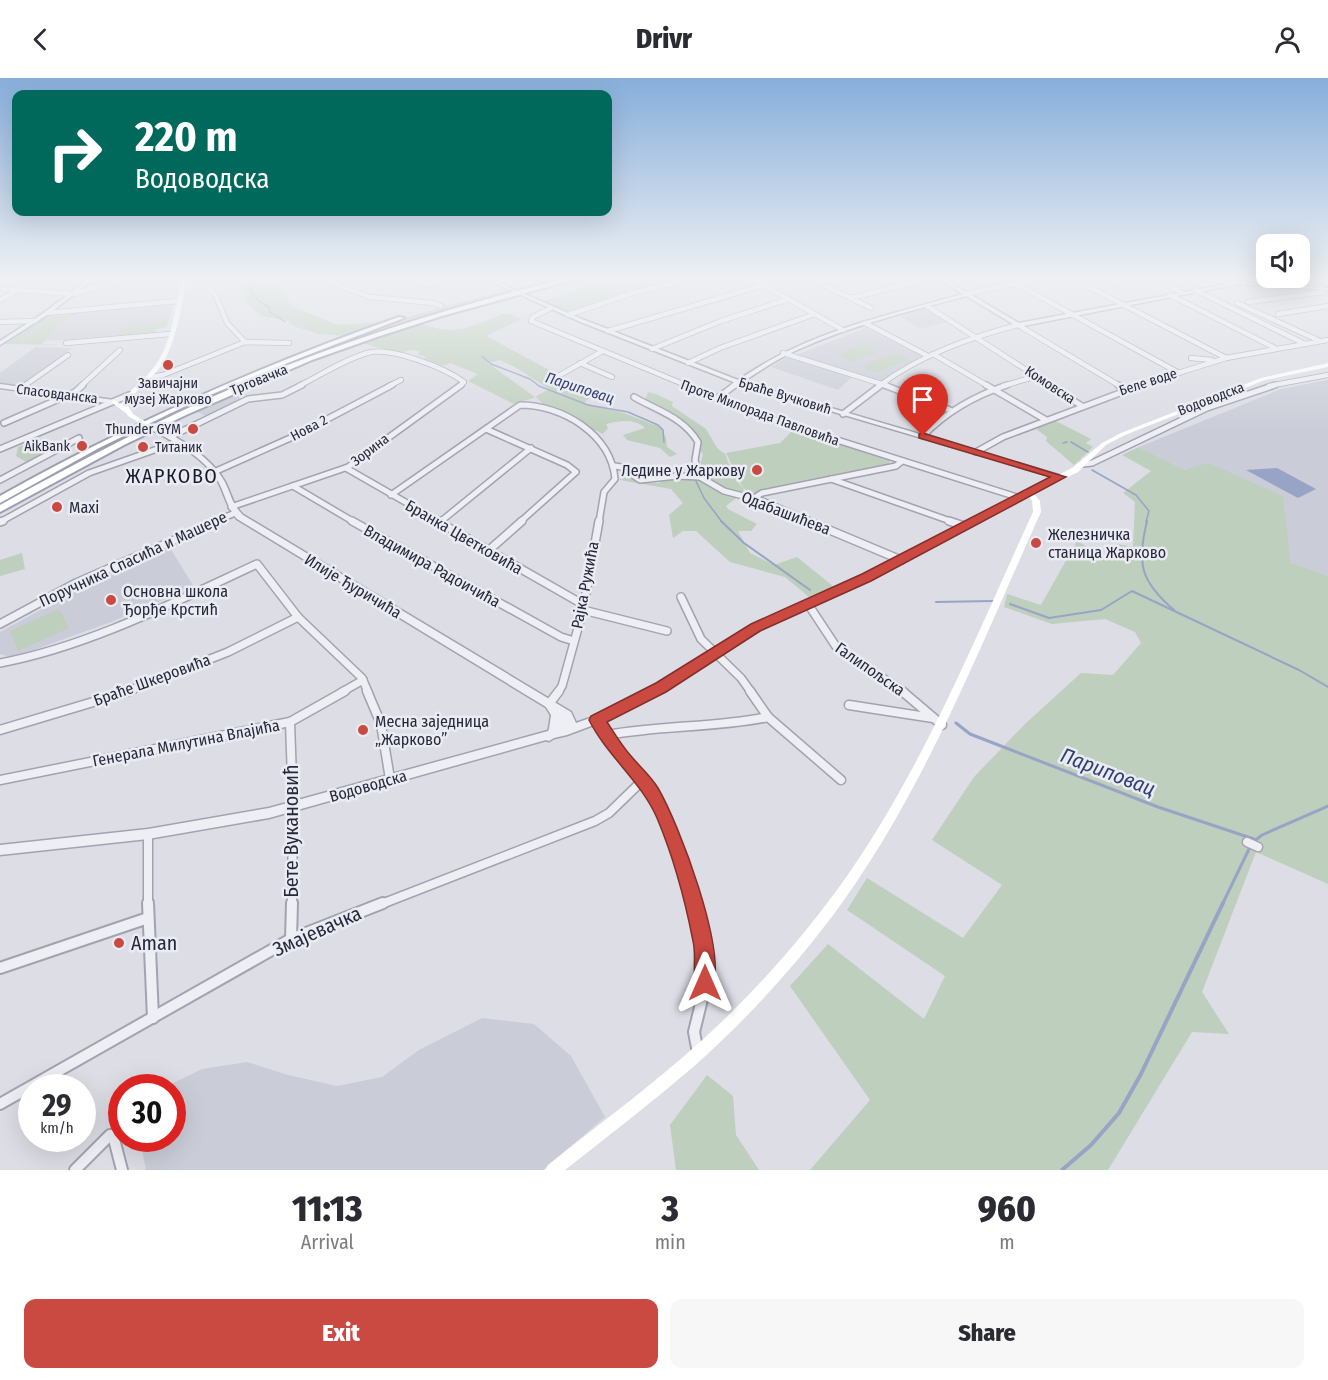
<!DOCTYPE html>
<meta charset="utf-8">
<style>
body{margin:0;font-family:"Fira Sans Condensed",sans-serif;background:#f7f7f7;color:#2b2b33;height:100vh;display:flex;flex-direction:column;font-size:22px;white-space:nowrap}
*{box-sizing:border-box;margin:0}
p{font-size:20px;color:#7c7c81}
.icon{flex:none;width:33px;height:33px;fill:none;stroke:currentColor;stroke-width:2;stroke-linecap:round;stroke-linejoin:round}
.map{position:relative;height:1092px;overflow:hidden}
.side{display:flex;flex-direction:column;background:#fff;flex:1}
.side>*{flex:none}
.banner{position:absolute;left:12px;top:12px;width:600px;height:126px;border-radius:12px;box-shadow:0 6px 24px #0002;background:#00695c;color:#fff;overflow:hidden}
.tools{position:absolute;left:1256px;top:156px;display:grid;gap:12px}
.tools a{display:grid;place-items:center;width:54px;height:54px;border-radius:12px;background:#fff;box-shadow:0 6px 24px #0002;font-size:30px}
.speed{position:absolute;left:18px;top:996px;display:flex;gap:12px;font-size:30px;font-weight:700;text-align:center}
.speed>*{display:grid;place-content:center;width:78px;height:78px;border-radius:50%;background:#fff;box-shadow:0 6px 24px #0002;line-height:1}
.speed small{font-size:15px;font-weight:400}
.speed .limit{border:9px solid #d22;background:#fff;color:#111}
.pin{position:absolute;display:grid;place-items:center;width:51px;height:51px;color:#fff;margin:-62px -26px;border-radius:50% 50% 50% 0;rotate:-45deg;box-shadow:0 0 6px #0007}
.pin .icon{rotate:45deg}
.me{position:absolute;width:66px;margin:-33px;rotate:0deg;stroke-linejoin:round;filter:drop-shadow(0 0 4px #0008)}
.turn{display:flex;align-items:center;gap:21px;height:126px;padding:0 24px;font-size:27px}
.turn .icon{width:78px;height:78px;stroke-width:2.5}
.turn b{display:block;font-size:42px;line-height:51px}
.eta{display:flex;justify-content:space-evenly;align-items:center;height:102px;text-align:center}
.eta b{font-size:36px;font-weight:800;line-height:42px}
.action{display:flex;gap:12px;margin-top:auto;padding:12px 24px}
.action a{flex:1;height:69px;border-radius:12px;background:#ca4941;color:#fff;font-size:24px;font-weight:800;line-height:69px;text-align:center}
.action a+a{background:#f7f7f7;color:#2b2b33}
header{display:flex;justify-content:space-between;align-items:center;height:78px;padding:0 24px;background:#fff;font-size:27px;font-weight:800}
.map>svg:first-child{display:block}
.built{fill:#caccd7}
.green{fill:#becfbd;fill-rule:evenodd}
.water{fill:#97a4c5}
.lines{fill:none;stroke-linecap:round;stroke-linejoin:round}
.stream-far3{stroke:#97a4c5;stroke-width:1.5}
.stream-far2{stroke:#97a4c5;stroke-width:2}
.stream-far1{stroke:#97a4c5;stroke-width:3}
.stream{stroke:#97a4c5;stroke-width:4}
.minor-far4-casing{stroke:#a2a3af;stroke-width:6}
.minor-far3-casing{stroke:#a2a3af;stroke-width:8}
.minor-far2-casing{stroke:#a2a3af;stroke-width:10}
.minor-far1-casing{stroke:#a2a3af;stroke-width:11}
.minor-casing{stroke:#a2a3af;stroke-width:14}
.tertiary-casing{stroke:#a2a3af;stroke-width:3}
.primary-casing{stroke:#9b9fb1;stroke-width:4}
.minor-far4{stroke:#eeeff4;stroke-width:4.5}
.minor-far3{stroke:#eeeff4;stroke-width:5}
.minor-far2{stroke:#eeeff4;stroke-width:7}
.minor-far1{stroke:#eeeff4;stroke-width:8}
.minor{stroke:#eeeff4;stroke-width:10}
.tertiary{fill:#eeeff4;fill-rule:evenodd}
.secondary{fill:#fff;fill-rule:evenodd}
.primary{fill:#fff;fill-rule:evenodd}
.route{fill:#ca4941;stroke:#832f2a;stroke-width:1.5}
.poi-dot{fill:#ca4941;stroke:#ebecf3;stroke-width:2}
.labels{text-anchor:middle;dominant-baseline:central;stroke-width:5;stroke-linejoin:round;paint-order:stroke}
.far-street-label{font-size:14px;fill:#26293b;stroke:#ebecf3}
.far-poi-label{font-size:14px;fill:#26293b;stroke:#ebecf3;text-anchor:end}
.far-water-label{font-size:15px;font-style:italic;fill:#31406e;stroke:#ebecf3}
.poi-label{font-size:16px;fill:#26293b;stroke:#ebecf3;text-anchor:start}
.street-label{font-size:16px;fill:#26293b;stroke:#ebecf3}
.quarter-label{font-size:20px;letter-spacing:1.5px;fill:#181b2c;stroke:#ebecf3}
.near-street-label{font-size:20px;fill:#26293b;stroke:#ebecf3}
.near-poi-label{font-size:20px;fill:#26293b;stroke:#ebecf3;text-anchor:start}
.near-water-label{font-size:21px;font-style:italic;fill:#31406e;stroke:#ebecf3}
</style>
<header><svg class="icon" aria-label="back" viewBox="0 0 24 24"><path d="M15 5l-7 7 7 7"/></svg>Drivr<svg class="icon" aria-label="person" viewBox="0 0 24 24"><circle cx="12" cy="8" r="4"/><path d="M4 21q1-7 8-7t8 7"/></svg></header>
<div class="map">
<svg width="1328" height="1092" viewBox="0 0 1328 1092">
<rect width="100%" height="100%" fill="#dcdde5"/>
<g class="built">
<polygon points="173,226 167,249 156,251 155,257 65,264 64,262 10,263 51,237"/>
<polygon points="927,230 950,243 920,251 900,239"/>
<polygon points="866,250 921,278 881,304 796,277"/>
<polygon points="36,269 72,270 21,308 0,305 0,295"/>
<polygon points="789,278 852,299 838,312 771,289"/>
<polygon points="1328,302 1328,498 1290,484 1185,392 1139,369 1281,311"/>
<polygon points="237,316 244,322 207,339 196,333 230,317"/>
<polygon points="170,470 194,509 111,544 20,577 10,579 0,576 0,554 90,505"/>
<polygon points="482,940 534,946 571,978 605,1039 543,1092 146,1092 140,1061 172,1060 172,1010 165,1009 202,991 247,984 288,997 337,1008 382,999 419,972"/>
</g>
<g class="green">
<path d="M196,199H276C277,210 287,217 291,228L338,247L382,244L343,258L319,256L293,248L288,243L261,238L246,223L245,215L233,207L210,208L197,201Z"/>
<polygon points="617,199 672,199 675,202 567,234 542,224"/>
<polygon points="1303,199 1313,203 1328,201 1328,211 1244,205 1245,202 1259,203"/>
<path d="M502,214L510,215L403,246L337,270L169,340L160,341C175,328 200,321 218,313C308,272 405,235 502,214Z"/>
<path d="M502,236H510L522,241L486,258L555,295L558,299L596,314L584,325L624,335L660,349L666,360L667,369L677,376L670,379L660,370L627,362L623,357L645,350C634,340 620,343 606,346L608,350L603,356L543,326L536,319L514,326L468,303L478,296L450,285L443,288L425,281L424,278L419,277V273L409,272L399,275L362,265L418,244C452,259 470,250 502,236ZM500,282L515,289L549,311L535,319L488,285Z"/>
<polygon points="46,238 51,238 18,262 22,263 53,238 73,238 44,261 46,262 42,266 61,267 5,266"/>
<path d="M168,242L167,249L156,251L155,257L117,260L120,250C137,250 151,244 168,242Z"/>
<polygon points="863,266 878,274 852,285 837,277"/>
<polygon points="896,274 909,281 875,295 862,288"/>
<polygon points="648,314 656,316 673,324 672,328 706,351 717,370 725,376 734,399 745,413 726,428 728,431 757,446 751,453 738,453 750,475 774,487 797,479 834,509 809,519 785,499 730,484 696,453 683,453 673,460 669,437 683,425 671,411 620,402 620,394 644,405 659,405 668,399 703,399 701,384 703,376 698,370 698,364 673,335 645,322"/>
<polygon points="1054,342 1091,361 1086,365 1093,369 1074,387 1046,363 1047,359 1036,351 1038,350 1035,348"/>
<polygon points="141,349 144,349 0,429 0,424 93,372"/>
<polygon points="793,352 890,383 887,388 752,416 743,410 726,375 780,365"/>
<polygon points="43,360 56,369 28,385 16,378 18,369"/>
<polygon points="1139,369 1185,392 1208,385 1283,418 1290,484 1328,498 1328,806 1256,774 1202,914 1229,956 1192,954 1108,1092 810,1092 870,1022 790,908 828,866 924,941 945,898 847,832 867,800 963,860 1002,807 932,762 974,699 1025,646 1081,595 1113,597 1141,565 1135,554 1105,541 1052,546 1004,529 1007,516 1041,527 1077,463 1109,482 1117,466 1133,469 1135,424 1123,415 1151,393 1122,377"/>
<polygon points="22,475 25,491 0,498 0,482"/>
<polygon points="59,531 69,550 18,573 10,553"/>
<polygon points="707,997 733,1018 736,1057 759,1092 676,1092 670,1047"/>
</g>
<polygon class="water" points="1277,390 1316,411 1298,420 1246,392"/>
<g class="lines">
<g class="stream-far3">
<path d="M248,199C249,211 257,225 269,229L270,234L285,244"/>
<polyline points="482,278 491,286 530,301 539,308 588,327 628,334 658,347 663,352 664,364"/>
<polyline points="1071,364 1088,374"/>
<polyline points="1063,365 1067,364"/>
<polyline points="687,385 692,396"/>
<polyline points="1092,392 1136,417 1149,433 1146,444"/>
<polyline points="695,401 704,420 722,444"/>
</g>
<g class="stream-far2">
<polyline points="721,443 744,465 810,512"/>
<path d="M1147,443C1137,486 1140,503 1174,532"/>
<polyline points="936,524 993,523"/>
<polyline points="1010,526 1049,540 1101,532 1132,513 1299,592 1328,609"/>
</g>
<g class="stream-far1">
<polyline points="956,645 970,656 1158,729 1254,761"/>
<polyline points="1253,764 1262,757 1328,728"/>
<polyline points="1222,827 1250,769"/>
</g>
<polyline class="stream" points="1062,1092 1091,1067 1119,1035 1141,996 1223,825"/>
<g class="minor-far4-casing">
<g id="minor-far4">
<polyline points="316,199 370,219 433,225 441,228"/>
<polyline points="749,199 843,252"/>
<polyline points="807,199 871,230"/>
<polyline points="886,199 901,207"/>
<polyline points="1004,199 1179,295"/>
<polyline points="1070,199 1226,280"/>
<polyline points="1150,199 1183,215"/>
<polyline points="1199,199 1235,205"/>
<polyline points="372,203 387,199"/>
<polyline points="1114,204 1142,199"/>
<polyline points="819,205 845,199"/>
<polyline points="1244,205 1244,202 1250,199"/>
<polyline points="420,206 436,205 453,199"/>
<polyline points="208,208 216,218 227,245 245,264"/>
<polyline points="0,211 75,216 128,199"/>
<polyline points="1195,212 1305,266"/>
<polyline points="967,216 1047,199"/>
<polyline points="1170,217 1275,270"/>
<polyline points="851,220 935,199"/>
<polyline points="0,222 42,199"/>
<polyline points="1248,224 1323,214 1322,210"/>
<polyline points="1237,225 1320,263"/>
<polyline points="927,228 1051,308"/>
<polyline points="551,230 533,239 531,243 688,308"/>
<polyline points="47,235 178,223"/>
<polyline points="1278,236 1328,228"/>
<polyline points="568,237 633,215 700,199"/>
<polyline points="0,244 35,243"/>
<polyline points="865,245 928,278"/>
<polyline points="608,253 764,207"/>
<polyline points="66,265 170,256"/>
<polyline points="652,271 721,243 789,221"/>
<polyline points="783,275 888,308"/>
<polyline points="933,276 988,308"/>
<polyline points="1191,280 1212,282"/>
<polyline points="580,285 612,299"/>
<polyline points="688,285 720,270 815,236"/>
<polyline points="560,297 601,274"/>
<polyline points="149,299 163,297 245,264 289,265"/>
<polyline points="24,308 68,277"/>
<polyline points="81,308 120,272"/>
<path d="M299,308C321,297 343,282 367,275C390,268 445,290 464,304L460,308"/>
<polyline points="389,308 401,302"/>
<polyline points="733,308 738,304"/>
<path d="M879,308C920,277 969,260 1018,247L1120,308"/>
<polyline points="1003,308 1037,298"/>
<polyline points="1137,308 1226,280 1328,262"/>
<polyline points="1269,308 1328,297"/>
</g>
</g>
<g class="minor-far3-casing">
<g id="minor-far3">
<polyline points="684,307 755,336 1020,420"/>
<polyline points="884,307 950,332"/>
<polyline points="986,307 1046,342"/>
<polyline points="1049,307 1082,328"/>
<polyline points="1118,307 1125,311"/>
<polyline points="20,311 26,307"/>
<path d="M634,319C658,333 683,339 698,364L695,382L700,399"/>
<polyline points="716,321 735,307"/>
<polyline points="843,336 881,307"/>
<polyline points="4,345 75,314 83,307"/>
<polyline points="486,351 567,387 576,394 520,444"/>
<path d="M923,358C947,333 974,318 1007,307"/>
<polyline points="170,359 248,321 282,317 302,307"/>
<polyline points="0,371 129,317"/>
<polyline points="976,374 1003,359 1141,307"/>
<polyline points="1083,386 1092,385 1207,330 1275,307"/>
<polyline points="615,388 621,389 640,402 677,398 700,399 724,413 762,423 812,444"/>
<polyline points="346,390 440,444"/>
<polyline points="214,394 297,357 392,307"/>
<polyline points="831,401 953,444"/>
<polyline points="0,402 79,360"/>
<polyline points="293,408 354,444"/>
<path d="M391,417L520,327C562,327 611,356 615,401L604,414L599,444"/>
<polyline points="754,420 762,415 896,388 902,383"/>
<polyline points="231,429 348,389 461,307"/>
<polyline points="0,444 89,395 177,364"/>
<polyline points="214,444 235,435"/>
<polyline points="440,444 531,370"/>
</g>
</g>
<g class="minor-far2-casing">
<g id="minor-far2">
<polyline points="352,443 561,559 574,563"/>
<polyline points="437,443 584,527"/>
<polyline points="808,443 901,482"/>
<polyline points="949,443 964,448"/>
<polyline points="0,444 3,443"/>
<polyline points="439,445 442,443"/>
<polyline points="488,473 522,443"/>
<polyline points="681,519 701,561 741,600 751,614"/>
<polyline points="808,526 837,570 904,614"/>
<polyline points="583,532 667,553"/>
<polyline points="0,546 76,505 218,443"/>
<path d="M0,585C87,569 177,523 257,486L298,539L362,600L368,614"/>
<polyline points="126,614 228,574 298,539"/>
<polyline points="342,614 363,602"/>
<polyline points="558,614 562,608 583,532 599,443"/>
</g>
</g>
<g class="minor-far1-casing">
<g id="minor-far1">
<polyline points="367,613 381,646 390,701"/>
<polyline points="750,613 768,639 841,702"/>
<polyline points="902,613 942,647"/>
<polyline points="549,626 559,613"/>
<polyline points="849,627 933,640"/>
<polyline points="596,642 625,683 655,719 669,749 693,827"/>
<polyline points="290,644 293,729 292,827"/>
<polyline points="0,652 130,613"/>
<path d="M608,657C661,647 715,650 768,639"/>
<polyline points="0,702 290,644 345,613"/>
<polyline points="148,756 148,827"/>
<polyline points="1247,764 1258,769"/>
<polyline points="379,827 595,743 609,735 643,702"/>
</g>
</g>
<g class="minor-casing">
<g id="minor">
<polyline points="148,825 153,940"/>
<polyline points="692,825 705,880 704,913 694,954 698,975"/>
<polyline points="291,861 292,825"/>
<polyline points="0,890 148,840"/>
<polyline points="0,1026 291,861 383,825"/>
<polyline points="75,1092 110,1057 113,1057 122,1092"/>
</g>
</g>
<g class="tertiary-casing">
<g id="tertiary">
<polygon points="91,199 96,199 49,236 0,267 0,263 45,234"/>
<path d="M481,199H486L582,241L738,302C755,291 772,280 790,272C845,246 905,232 963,216L936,199H941L1019,245L1238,204L1328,210V212L1238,206L1018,249L966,218C908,234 849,248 795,273C776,282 759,293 743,304L1062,398V400L1060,401L736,305L578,243Z"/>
<polygon points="0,306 114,322 117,324 114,326 0,310"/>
<path d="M152,348C178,358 212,380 225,404C231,416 233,428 243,437L571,634L576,645L593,639L658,608L766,541L844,507L1028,414H1032L1033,415L850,511L772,545L664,612L599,645L567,657L554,660L549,663L546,662L269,740L148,761L0,777V767L148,751L269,730L548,653L549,651L551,637L546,629L237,441C227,430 225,416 218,403C203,378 174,364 150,351V349Z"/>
</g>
</g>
<g class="primary-casing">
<g id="primary">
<path d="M572,199H584L442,238L377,259L312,282L186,337L124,367L0,434V427C79,383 160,341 244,305C350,260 460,226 572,199Z"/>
<path d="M399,239L404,240L300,280L198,322L99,370L0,425V418C128,346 260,288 399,239Z"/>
</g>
</g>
<use href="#minor-far4" class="minor-far4"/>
<use href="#minor-far3" class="minor-far3"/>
<use href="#minor-far2" class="minor-far2"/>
<use href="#minor-far1" class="minor-far1"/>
<use href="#minor" class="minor"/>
<use href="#tertiary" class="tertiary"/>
<g class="secondary">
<path d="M182,199H188C180,228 178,262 161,288C151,302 136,311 127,326L133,336L154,349L155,350L152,352L128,338L126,335L111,324L114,322L121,326C130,311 144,302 155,288C173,263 175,228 182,199Z"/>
<path d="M1328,285V289L1265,302L1125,357L1106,367L1078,394L1034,416L1040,423L1041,434C978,573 923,717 831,840C790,894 743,945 692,990C651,1025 608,1058 565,1092H545L548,1087C593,1051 639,1017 683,979C742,928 796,869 842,805C923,691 975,560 1033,434L1032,423L1026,415L1027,413L1072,390L1102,365L1121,355L1261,300Z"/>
</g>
<use href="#primary" class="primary"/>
</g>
<linearGradient id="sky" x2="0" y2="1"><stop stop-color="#87aeda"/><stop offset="0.57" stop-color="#eff0f3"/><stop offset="1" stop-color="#eff0f3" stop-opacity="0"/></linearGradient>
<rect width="1328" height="352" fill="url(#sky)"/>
<path class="route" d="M923,355L1066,399L871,503L760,553L666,614L607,644C615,656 622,668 631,678C640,689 651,698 658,710C679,746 728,874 712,912L705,915L698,912C691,897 697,879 693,863C685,822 673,778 657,740C641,703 607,678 589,642L591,638L656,605L751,546L862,496L1050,399L919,360V356Z"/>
<g class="poi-dot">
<circle cx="168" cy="287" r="6"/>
<circle cx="193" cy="351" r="6"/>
<circle cx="82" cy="368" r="6"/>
<circle cx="143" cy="369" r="6"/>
<circle cx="757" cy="392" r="6"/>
<circle cx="57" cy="429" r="6"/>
<circle cx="1036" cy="465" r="6"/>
<circle cx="111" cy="522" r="6"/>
<circle cx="363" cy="652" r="6"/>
<circle cx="119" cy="865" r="6"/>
</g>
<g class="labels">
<g class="far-street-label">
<text transform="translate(259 302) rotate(-22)">Трговачка</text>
<text transform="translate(1148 304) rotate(-18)">Беле воде</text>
<text transform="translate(1050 307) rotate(33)">Комовска</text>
<text transform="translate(57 316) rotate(7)">Спасовданска</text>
<text transform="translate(785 318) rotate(17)">Браће Вучковић</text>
<text transform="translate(1211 321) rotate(-21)">Водоводска</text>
<text transform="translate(760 335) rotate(20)">Проте Милорада Павловића</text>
<text transform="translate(309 350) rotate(-28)">Нова 2</text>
<text transform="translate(370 372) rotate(-37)">Зорина</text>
</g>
<g class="far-poi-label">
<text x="168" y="305" text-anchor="middle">Завичајни<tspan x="168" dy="16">музеј Жарково</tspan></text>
<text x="181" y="351">Thunder GYM</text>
<text x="70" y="368">AikBank</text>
<text x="155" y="369" text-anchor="start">Титаник</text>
</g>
<g class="far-water-label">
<text transform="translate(580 310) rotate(18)">Париповац</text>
</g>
<g class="poi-label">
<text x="745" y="392" text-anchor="end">Ледине у Жаркову</text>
<text x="69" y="429">Maxi</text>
<text x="1048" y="456">Железничка<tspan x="1048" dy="18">станица Жарково</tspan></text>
<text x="123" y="513">Основна школа<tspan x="123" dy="18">Ђорђе Крстић</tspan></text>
<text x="375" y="643">Месна заједница<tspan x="375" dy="18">„Жарково”</tspan></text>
</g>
<g class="street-label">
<text transform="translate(786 435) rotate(21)">Одабашићева</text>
<text transform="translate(464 459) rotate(30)">Бранка Цветковића</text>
<text transform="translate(133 481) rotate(-25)">Поручника Спасића и Машере</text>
<text transform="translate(432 488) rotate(29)">Владимира Радоичића</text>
<text transform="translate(585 507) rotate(-79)">Рајка Ружића</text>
<text transform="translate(353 508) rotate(31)">Илије Ђуричића</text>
<text transform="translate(870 591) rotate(35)">Галипољска</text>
<text transform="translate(152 602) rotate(-20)">Браће Шкеровића</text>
<text transform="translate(186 665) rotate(-11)">Генерала Милутина Влајића</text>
<text transform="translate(368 708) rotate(-16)">Водоводска</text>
</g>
<g class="quarter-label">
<text x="172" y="398">ЖАРКОВО</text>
</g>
<g class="near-street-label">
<text transform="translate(291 753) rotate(-90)">Бете Вукановић</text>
<text transform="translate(317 853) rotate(-24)">Змајевачка</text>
</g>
<g class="near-poi-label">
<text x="131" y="865">Aman</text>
</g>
<g class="near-water-label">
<text transform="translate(1108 694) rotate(21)">Париповац</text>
</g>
</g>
</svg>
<div class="tools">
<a><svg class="icon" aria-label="sound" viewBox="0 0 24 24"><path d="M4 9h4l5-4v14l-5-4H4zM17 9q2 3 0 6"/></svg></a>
</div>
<div class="speed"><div>29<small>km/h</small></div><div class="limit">30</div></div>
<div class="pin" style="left:923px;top:358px;background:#d93025"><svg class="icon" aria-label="arrive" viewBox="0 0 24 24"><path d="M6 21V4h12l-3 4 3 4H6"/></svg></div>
<svg class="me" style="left:705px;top:905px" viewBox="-20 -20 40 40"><path d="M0-17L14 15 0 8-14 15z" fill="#ca4941" stroke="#fff" stroke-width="4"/></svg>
<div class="banner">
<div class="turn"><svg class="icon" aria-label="right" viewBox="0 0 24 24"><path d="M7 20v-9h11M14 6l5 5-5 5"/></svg><div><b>220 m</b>Водоводска</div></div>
</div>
</div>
<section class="side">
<div class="eta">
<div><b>11:13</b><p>Arrival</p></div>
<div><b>3</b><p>min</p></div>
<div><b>960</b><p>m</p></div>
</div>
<div class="action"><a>Exit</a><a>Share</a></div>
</section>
